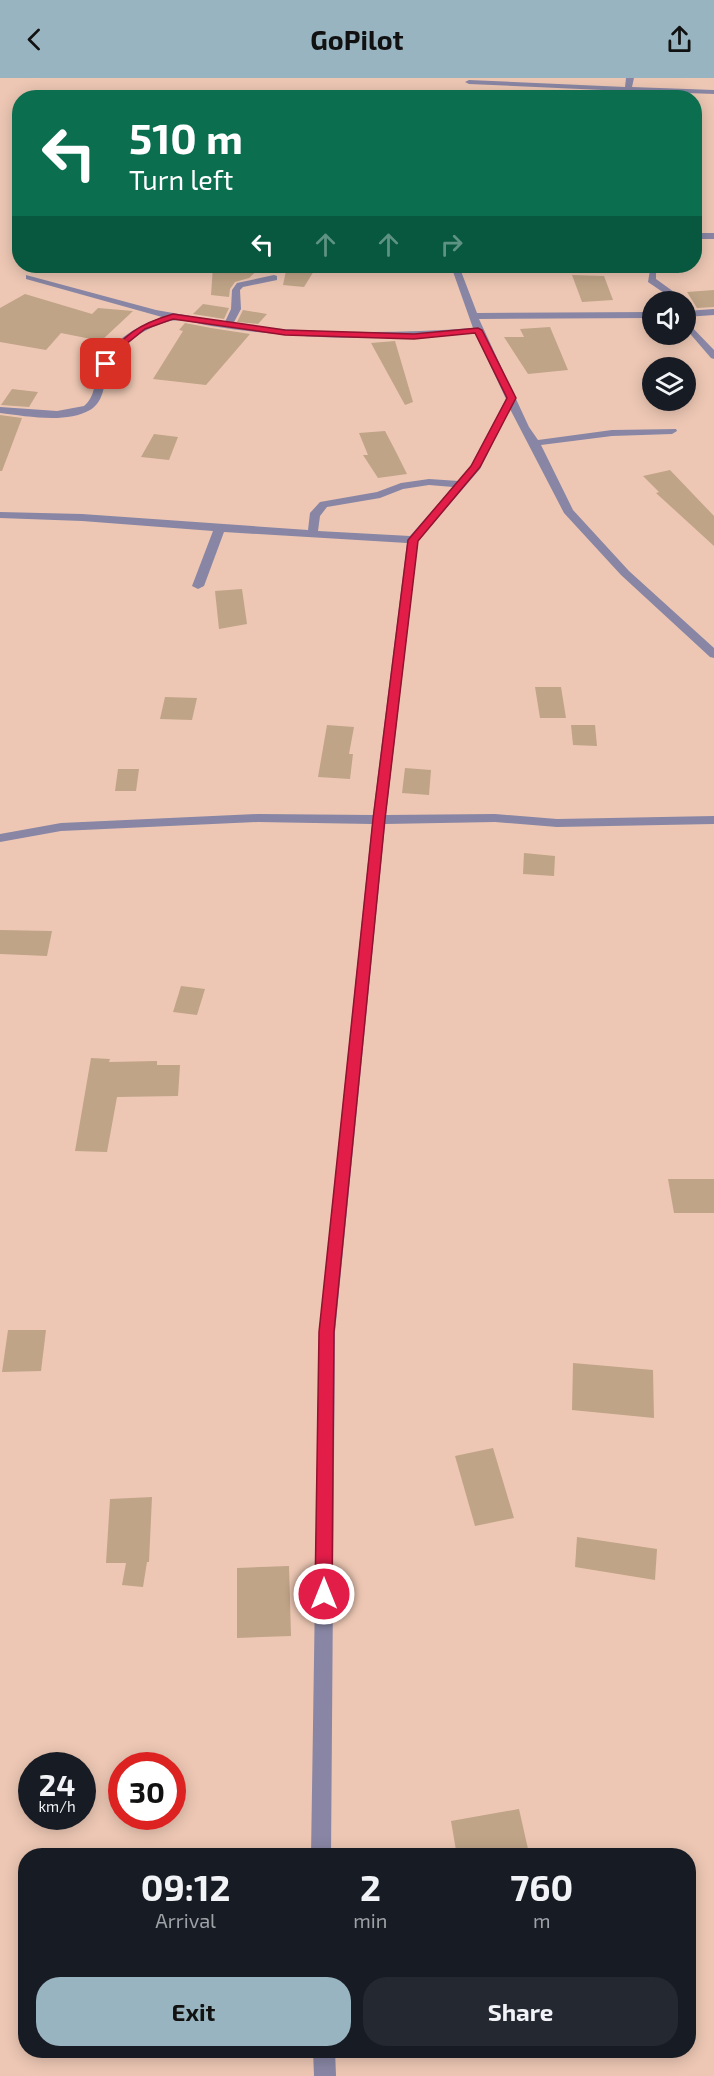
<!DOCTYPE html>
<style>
body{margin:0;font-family:"Exo 2",sans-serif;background:#242831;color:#f1f3f6;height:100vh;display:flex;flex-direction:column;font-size:22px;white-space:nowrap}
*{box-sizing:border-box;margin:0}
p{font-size:20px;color:#9ea1a6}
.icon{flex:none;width:33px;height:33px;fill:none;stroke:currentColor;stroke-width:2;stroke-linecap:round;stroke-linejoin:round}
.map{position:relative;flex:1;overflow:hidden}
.side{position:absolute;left:18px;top:1770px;width:678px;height:210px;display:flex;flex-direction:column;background:#171b24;border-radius:24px;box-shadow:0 3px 15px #0003}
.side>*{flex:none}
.guide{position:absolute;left:12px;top:12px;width:690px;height:183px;border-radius:24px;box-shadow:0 3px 15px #0003;background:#0b6e4f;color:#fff;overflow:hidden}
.fabs{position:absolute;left:642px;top:213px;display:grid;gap:12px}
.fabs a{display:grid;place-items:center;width:54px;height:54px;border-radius:50%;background:#171b24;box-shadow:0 3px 15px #0003;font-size:30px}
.speed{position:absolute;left:18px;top:1674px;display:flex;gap:12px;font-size:30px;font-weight:700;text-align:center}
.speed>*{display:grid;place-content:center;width:78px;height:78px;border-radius:50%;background:#171b24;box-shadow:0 3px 15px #0003;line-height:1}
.speed small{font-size:15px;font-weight:400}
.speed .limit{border:9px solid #d22;background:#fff;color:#111}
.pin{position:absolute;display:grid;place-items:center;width:51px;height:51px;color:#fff;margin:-26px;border-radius:12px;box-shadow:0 3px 9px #0006}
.me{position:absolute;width:66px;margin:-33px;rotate:0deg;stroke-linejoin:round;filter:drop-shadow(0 0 4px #0008)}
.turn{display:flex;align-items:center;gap:21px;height:126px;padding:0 18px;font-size:27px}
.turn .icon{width:78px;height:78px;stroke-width:2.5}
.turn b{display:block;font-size:42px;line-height:51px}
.lanes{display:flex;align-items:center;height:57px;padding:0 18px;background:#0003;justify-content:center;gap:30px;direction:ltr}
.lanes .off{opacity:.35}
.eta{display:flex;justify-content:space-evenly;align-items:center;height:102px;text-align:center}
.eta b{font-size:36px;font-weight:700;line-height:42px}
.cta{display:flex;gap:12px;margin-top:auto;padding:12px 18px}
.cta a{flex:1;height:69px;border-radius:24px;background:#98b4c0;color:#111;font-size:24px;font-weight:700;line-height:69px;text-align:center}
.cta a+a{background:#242831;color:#f1f3f6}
header{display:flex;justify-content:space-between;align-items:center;height:78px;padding:0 18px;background:#98b4c0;color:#111;font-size:27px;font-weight:700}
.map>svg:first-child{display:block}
.building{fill:#bfa487}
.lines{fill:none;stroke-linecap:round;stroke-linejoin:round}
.minor{fill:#8886a4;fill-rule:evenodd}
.route{fill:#e11d48;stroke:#92132f;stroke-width:1.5}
</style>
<header><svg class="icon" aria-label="back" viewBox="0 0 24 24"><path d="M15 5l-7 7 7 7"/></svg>GoPilot<svg class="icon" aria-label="share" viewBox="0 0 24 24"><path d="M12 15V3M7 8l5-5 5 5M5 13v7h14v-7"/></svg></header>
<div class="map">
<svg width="714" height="1998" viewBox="0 0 714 1998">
<rect width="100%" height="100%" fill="#edc7b4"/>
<g class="building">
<polygon points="213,188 262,188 249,200 235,204 230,211 229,219 211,217"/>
<polygon points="287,188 317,188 304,209 283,207"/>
<polygon points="572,197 604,198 613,222 582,224"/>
<polygon points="714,212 714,229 697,230 687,214"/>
<polygon points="25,216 92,236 98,230 133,233 101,263 61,255 46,272 0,264 0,230"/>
<polygon points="203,226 229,230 224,241 193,236"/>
<polygon points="243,232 267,236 258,246 237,244"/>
<polygon points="185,245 211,250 250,256 206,307 153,301 183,253 179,252"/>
<polygon points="550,249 568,292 528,296 504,259 524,259 520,251"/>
<polygon points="395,263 413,324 405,327 371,265"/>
<polygon points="12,311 38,314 29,329 1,327"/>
<polygon points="0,337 22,340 2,393 0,393"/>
<polygon points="385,353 395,372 407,396 378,400 363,377 368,377 359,355"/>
<polygon points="154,356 178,359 169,382 141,379"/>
<polygon points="670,392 714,438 714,468 656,415 659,414 643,398"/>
<polygon points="242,511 247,546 219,551 215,513"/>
<polygon points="535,609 561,609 566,640 540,640"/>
<polygon points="165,619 197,620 192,642 160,641"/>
<polygon points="327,647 354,649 349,676 353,676 350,701 318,699"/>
<polygon points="571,647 595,647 597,668 573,667"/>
<polygon points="405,690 431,692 429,717 402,715"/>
<polygon points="118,691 139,691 136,713 115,713"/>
<polygon points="524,775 555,778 554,798 523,796"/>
<polygon points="0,852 52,853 47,878 0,876"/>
<polygon points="181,908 205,911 197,937 173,934"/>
<polygon points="91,980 110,981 109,984 157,983 157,987 180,987 178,1018 117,1019 107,1074 75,1073"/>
<polygon points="668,1101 714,1101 714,1135 674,1135"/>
<polygon points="8,1252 46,1252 41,1293 2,1294"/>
<polygon points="573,1285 653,1292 654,1340 572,1332"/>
<polygon points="493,1370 514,1440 475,1448 455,1378"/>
<polygon points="152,1419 149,1484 147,1484 143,1509 122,1507 126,1485 106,1485 110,1421"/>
<polygon points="577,1459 657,1471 655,1502 575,1489"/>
<polygon points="289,1488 291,1558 237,1560 237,1490"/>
<polygon points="519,1731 528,1771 490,1778 457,1778 451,1743"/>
</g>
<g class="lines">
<g class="minor">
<polygon points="626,0 634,0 632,9 714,12 714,16 633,13 635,20 627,20 625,13 469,6 465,4 469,2 625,9"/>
<rect x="694" y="155" width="20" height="6"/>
<path d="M451,188H459L477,235L652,234V240L479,241L529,349L538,362L612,352L676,351L677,353L672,356L612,358L541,367L573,432L629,493L714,570V580L710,579L621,497L564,435L510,331L480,391L418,463L386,737L495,736L557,741L714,738V746L557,749L495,744L385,746L335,1254L331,1778H311L319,1254L372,746L258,744L61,753L0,764V756L61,745L258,736L373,737L407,465L224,454L204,508L198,511L192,508L213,453L82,443L0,440V434L82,436L308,452L310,435L320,424L377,414L401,405L429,401L459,403L471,388L506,321L475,255C412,260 350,262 288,257C262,255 236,252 211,248C199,246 182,240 170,243C147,249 120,265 110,288C103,302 106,323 90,332C66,346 26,338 0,335V329L57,333L84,328C95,319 94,306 98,293C107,264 136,249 162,239L26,201V197L156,232L225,244L231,231L232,212L237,205L274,197L277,198V202L243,209L240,212L241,231L233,246C313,256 393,256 473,250ZM429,407L453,409L410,458L318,453L320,438L327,429L380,420L403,411Z"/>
<polygon points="650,192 656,192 656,201 674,214 677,224 668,224 667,217 648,204"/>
<polygon points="714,231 714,237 686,239 686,233"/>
<polygon points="686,243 714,272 714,281 711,280 686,251"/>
<polygon points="313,1972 335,1972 336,1998 314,1998"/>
</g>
</g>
<path class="route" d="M173,236L285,252L414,256L478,250L482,252L516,320L480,389L418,463L385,741L334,1254L332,1516L330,1522L324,1524L318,1522L315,1516L319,1254L373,741L408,462L471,388L507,320L475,255L414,261L285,257L173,241L145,251L125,267L109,287H103L102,286C123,257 139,246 173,236Z"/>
</svg>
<div class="fabs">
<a><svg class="icon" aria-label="sound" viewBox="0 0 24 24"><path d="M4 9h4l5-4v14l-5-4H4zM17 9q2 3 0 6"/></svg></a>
<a><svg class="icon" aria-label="layers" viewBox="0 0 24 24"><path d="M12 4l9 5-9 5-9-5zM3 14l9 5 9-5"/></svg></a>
</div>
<div class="speed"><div>24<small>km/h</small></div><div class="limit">30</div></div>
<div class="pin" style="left:106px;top:286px;background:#d93025"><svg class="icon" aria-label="arrive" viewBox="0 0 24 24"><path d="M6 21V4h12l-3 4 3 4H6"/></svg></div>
<svg class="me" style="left:324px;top:1516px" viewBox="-20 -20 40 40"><circle r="17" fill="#e11d48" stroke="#fff" stroke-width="3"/><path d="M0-11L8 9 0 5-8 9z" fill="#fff"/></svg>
<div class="guide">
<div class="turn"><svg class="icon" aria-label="left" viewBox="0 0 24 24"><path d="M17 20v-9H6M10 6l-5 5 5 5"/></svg><div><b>510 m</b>Turn left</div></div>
<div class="lanes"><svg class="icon" aria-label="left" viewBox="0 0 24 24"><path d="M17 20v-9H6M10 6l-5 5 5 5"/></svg><svg class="icon off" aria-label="ahead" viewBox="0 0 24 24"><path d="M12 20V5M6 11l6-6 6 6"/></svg><svg class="icon off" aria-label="ahead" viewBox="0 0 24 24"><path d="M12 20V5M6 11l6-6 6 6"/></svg><svg class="icon off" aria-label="right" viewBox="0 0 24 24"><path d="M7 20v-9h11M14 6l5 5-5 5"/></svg></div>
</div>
<section class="side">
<div class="eta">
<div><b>09:12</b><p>Arrival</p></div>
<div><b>2</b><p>min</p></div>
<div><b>760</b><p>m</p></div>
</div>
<div class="cta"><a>Exit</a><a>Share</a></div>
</section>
</div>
